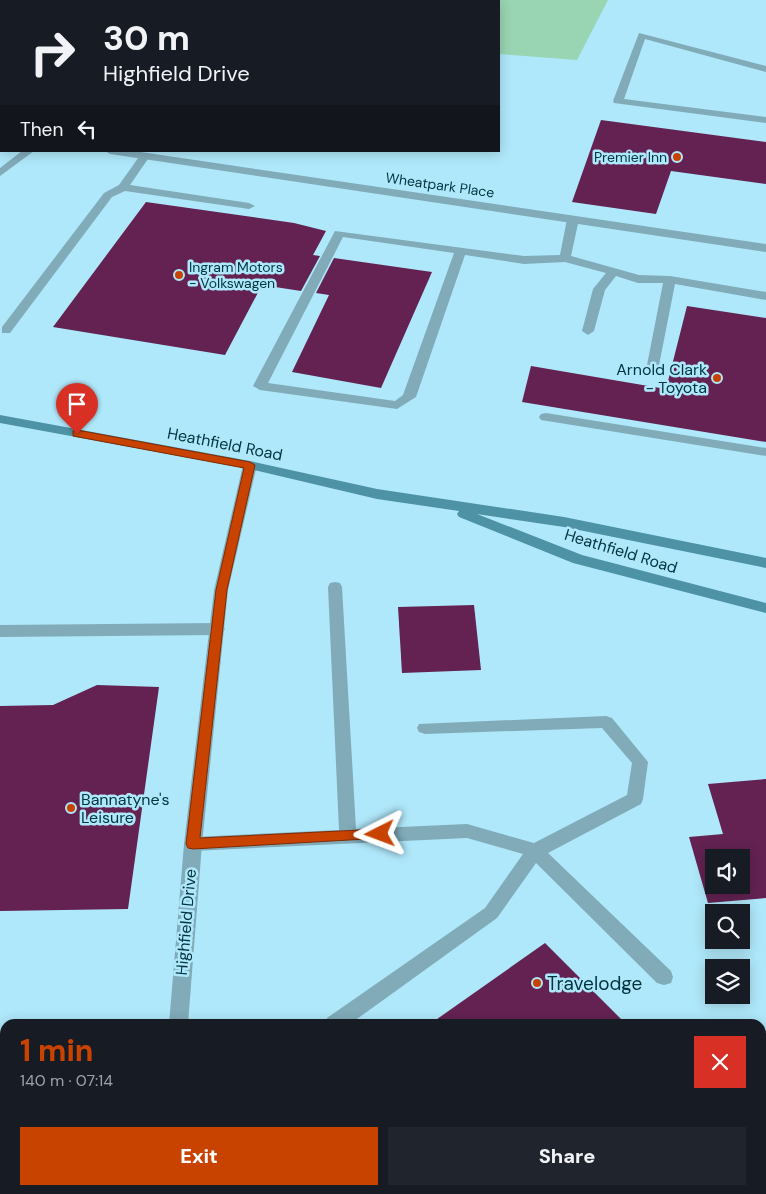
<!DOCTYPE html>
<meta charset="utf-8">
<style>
body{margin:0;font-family:"DM Sans",sans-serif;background:#20242c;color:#f1f3f6;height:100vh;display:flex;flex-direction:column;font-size:19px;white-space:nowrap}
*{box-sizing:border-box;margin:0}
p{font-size:16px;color:#9ea1a6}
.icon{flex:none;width:28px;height:28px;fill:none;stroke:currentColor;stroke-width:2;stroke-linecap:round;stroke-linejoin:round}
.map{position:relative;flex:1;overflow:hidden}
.panel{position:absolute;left:0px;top:1019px;width:766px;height:176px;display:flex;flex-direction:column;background:#171b24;border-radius:15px 15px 0 0;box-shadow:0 2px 12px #0003}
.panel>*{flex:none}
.guide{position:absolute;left:0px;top:0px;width:500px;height:152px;box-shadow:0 2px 12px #0003;background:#171b24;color:#f1f3f6;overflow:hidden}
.controls{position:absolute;left:705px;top:849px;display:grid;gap:10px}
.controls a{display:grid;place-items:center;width:45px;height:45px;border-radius:0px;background:#171b24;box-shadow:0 2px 12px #0003;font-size:25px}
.pin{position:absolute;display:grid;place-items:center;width:42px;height:42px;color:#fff;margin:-51px -21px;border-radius:50% 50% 50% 0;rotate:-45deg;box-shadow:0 0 5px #0007}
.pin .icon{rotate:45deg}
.me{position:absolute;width:55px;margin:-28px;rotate:267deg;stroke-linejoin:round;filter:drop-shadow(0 0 4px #0008)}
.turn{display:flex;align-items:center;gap:18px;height:105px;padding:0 20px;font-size:22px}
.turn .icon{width:65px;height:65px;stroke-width:2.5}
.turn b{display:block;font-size:35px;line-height:42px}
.then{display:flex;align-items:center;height:48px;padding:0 20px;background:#0003;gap:10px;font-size:19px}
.round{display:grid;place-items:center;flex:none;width:52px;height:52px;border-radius:0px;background:#20242c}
.headline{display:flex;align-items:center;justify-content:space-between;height:85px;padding:0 20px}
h1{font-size:30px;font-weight:800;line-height:38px;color:#c84200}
.action{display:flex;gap:10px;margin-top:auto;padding:10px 20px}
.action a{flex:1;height:58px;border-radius:0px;background:#c84200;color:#fff;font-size:20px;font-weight:800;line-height:58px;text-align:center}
.action a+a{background:#20242c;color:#f1f3f6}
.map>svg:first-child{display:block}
.green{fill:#99d5b3}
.building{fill:#632252;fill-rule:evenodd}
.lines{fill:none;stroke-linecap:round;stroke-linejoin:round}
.service{fill:#81abb9;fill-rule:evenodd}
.minor{fill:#81abb9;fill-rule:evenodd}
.secondary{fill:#4e92a6;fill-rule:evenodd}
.primary{fill:#197f99;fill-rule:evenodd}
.route{fill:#c84200;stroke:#822b00}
.poi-dot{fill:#c84200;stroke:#afe8fa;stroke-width:2}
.labels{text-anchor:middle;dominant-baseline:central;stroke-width:5;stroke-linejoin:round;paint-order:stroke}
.far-poi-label{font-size:14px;fill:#02333f;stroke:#afe8fa;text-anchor:end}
.far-street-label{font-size:14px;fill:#02333f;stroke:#afe8fa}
.poi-label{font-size:16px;fill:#02333f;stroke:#afe8fa;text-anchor:end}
.street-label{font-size:16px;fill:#02333f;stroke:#afe8fa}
.near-poi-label{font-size:19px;fill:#02333f;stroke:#afe8fa;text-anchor:start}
</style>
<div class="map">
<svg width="766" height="1194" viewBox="0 0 766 1194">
<rect width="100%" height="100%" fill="#afe8fa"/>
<polygon class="green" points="236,0 608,0 577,60 499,54 499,1"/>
<g class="building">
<polygon points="601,120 766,142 766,184 671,171 656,214 572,202"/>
<polygon points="146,202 294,223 326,231 313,255 320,256 301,291 262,285 225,355 53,327"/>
<polygon points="334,258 432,272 381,388 292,372 329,295 316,293"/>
<polygon points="687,306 766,318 766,442 522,402 531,366 666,389"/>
<polygon points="474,605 481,670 402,673 398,607"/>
<polygon points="97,685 159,687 128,909 0,911 0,706 53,705"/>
<path d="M766,779V898L708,903L689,837L723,834L708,784ZM714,858H741V885H714Z"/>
<polygon points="545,943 626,1024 430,1024"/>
</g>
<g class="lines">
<g class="service">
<polygon points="639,33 766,66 766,72 645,39 624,99 766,117 766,123 614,103 613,101"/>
<polygon points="145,153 150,156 130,185 249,203 255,206 249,209 125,191 112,197 10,333 2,333 2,327 104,193 119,185 141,154"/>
<path d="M573,216L579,219L571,256L639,275L670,276L766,292V300L675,284L659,365L653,369L647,365L663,283H638L616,276L605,290L594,331L588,335L582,331L593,289L606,273L565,262L524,264L465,255L416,397L397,409L260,390L253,386L335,231L524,256L560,255L567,219ZM343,237L454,253L403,395L395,401L268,383Z"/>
<polygon points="546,413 766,448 766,456 541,420 539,417 541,414"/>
<polygon points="335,582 340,583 342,587 356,829 467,824 534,843 627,795 632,763 602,728 425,734 419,732 417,728 419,724 606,716 612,718 648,762 643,799 641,804 548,853 671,971 673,977 671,983 664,985 657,983 536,863 497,918 350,1024 325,1024 327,1018 485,908 523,854 467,838 193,851 187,849 184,844 187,839 193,837 339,830 328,587 330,583"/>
<polygon points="217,623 222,625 225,629 222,633 217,635 0,637 0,625"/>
<polygon points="111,1190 141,1190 140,1194 110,1194"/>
</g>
<g class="minor">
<polygon points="22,151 34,151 0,176 0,168"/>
<polygon points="105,151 134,151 766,244 766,252 110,154"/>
<polygon points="250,461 257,465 228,590 202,844 188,1024 169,1024 184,844 214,590 243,465"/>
<polygon points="186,1190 207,1190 208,1194 187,1194"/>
</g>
<polygon class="secondary" points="0,415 250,461 377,489 564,517 766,558 766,568 564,527 477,514 582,555 766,603 766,613 573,563 459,517 457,514 459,511 377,499 250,469 0,423"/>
<g class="primary">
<polygon points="766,1149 766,1170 761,1172 761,1151"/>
<polygon points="700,1190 725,1190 724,1194 699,1194"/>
</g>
</g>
<polygon class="route" points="77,430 250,462 255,465 227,590 200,838 380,829 386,834 384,838 193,849 188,848 186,844 216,590 244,468 73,436 73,431"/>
<g class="poi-dot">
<circle cx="677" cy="157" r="5"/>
<circle cx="179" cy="275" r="5"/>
<circle cx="717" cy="378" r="5"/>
<circle cx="71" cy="808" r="5"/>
<circle cx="537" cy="983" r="5"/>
</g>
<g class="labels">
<g class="far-poi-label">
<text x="667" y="157">Premier Inn</text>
<text x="189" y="267" text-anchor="start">Ingram Motors<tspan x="189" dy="16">- Volkswagen</tspan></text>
</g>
<g class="far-street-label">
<text transform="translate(440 185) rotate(8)">Wheatpark Place</text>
</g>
<g class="poi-label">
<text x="707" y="369">Arnold Clark<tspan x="707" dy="18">- Toyota</tspan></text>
<text x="81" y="799" text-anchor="start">Bannatyne's<tspan x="81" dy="18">Leisure</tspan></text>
</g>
<g class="street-label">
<text transform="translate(225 444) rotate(11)">Heathfield Road</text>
<text transform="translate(621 551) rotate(17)">Heathfield Road</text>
<text transform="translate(186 922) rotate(-85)">Highfield Drive</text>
</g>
<g class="near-poi-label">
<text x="547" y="983">Travelodge</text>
</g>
</g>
</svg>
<div class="controls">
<a><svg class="icon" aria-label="sound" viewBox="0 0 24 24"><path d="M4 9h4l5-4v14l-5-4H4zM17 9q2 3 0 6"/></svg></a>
<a><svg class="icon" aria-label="search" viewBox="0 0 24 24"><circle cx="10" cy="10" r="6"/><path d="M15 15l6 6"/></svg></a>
<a><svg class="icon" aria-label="layers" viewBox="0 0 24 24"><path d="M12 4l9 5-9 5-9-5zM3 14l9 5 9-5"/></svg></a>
</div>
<div class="pin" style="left:77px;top:434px;background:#d93025"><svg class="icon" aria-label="arrive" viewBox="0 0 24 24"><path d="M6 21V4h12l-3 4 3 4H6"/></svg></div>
<svg class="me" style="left:380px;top:834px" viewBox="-20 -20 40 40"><path d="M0-17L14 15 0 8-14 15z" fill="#c84200" stroke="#fff" stroke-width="4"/></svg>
<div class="guide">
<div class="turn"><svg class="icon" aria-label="right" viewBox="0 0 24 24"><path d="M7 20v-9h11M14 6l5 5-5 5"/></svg><div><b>30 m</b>Highfield Drive</div></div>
<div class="then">Then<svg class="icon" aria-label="left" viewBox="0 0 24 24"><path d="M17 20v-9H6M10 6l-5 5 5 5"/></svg></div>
</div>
<section class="panel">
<div class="headline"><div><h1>1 min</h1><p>140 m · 07:14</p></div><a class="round" style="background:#d93025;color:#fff"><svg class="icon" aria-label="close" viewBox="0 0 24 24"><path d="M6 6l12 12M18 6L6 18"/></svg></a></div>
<div class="action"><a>Exit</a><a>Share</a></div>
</section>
</div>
